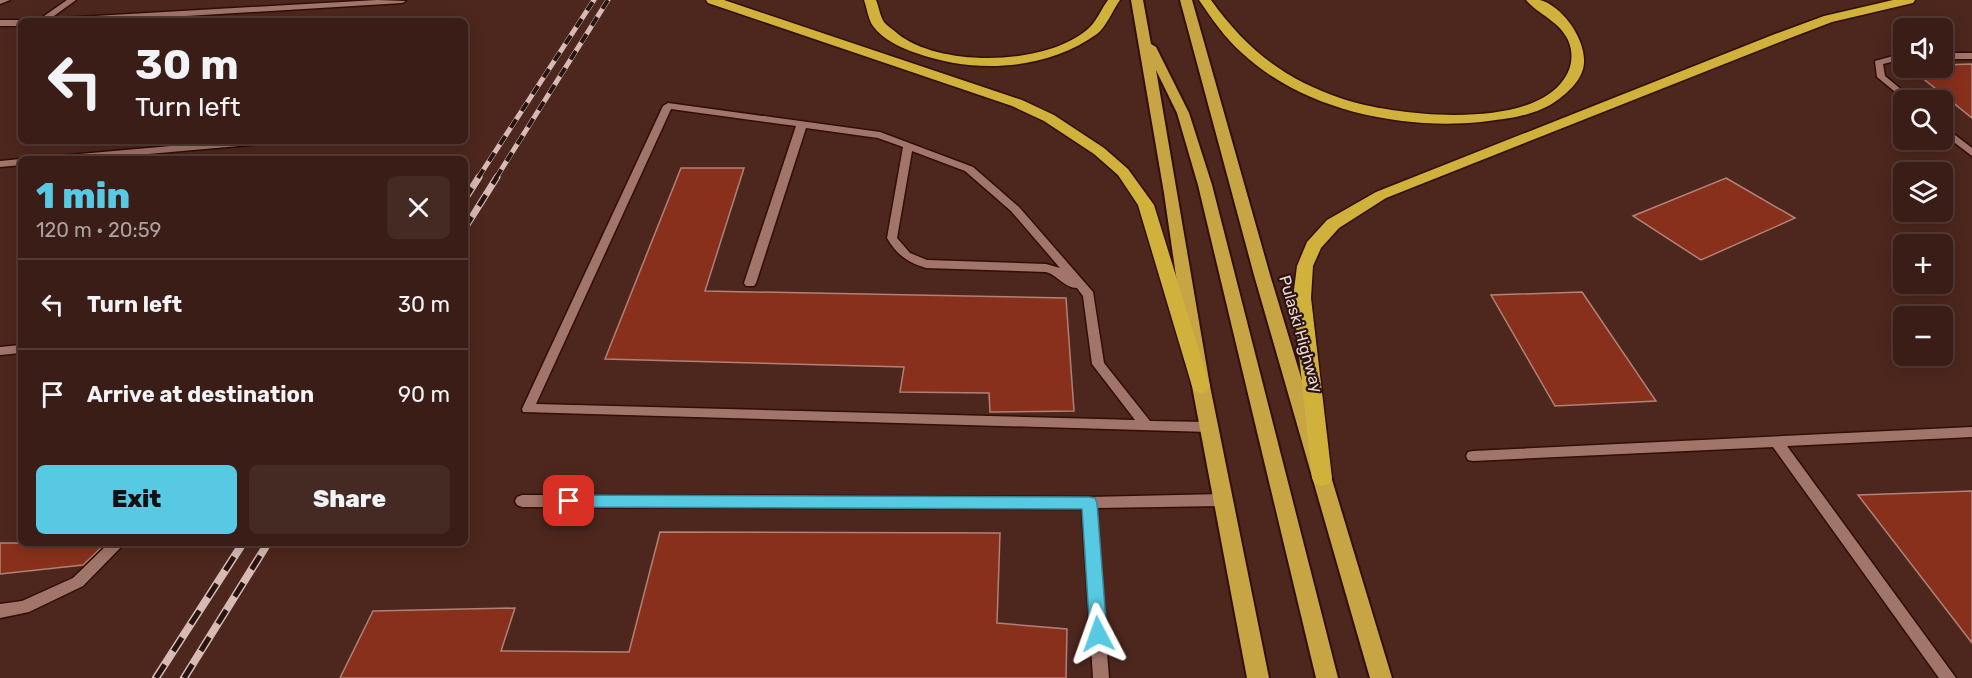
<!DOCTYPE html>
<meta charset="utf-8">
<style>
body{margin:0;font-family:Rubik,sans-serif;background:#452a23;color:#f1f3f6;height:100vh;display:flex;flex-direction:column;font-size:22px;white-space:nowrap}
*{box-sizing:border-box;margin:0}
p{font-size:20px;color:#aba2a1}
.icon{flex:none;width:33px;height:33px;fill:none;stroke:currentColor;stroke-width:2;stroke-linecap:round;stroke-linejoin:round}
.map{position:relative;flex:1;overflow:hidden}
.side{position:absolute;left:18px;top:156px;width:450px;height:390px;display:flex;flex-direction:column;background:#3a1d16;border-radius:9px;box-shadow:0 3px 15px #0003,0 0 0 2px #543b35}
.side>*{flex:none}
.banner{position:absolute;left:18px;top:18px;width:450px;height:126px;border-radius:9px;box-shadow:0 3px 15px #0003,0 0 0 2px #543b35;background:#3a1d16;color:#f1f3f6;overflow:hidden}
.tools{position:absolute;left:1893px;top:18px;display:grid;gap:12px}
.tools a{display:grid;place-items:center;width:60px;height:60px;border-radius:9px;background:#3a1d16;box-shadow:0 3px 15px #0003,0 0 0 2px #543b35;font-size:30px}
.pin{position:absolute;display:grid;place-items:center;width:51px;height:51px;color:#fff;margin:-26px;border-radius:12px;box-shadow:0 3px 9px #0006}
.me{position:absolute;width:66px;margin:-33px;rotate:356deg;stroke-linejoin:round;filter:drop-shadow(0 0 4px #0008)}
.turn{display:flex;align-items:center;gap:21px;height:126px;padding:0 18px;font-size:27px}
.turn .icon{width:78px;height:78px;stroke-width:2.5}
.turn b{display:block;font-size:42px;line-height:51px}
.round{display:grid;place-items:center;flex:none;width:63px;height:63px;border-radius:9px;background:#452a23}
.headline{display:flex;align-items:center;justify-content:space-between;height:102px;padding:0 18px}
h1{font-size:36px;font-weight:800;line-height:45px;color:#57c9e2}
.cta{display:flex;gap:12px;margin-top:auto;padding:12px 18px}
.cta a{flex:1;height:69px;border-radius:9px;background:#57c9e2;color:#111;font-size:24px;font-weight:800;line-height:69px;text-align:center}
.cta a+a{background:#452a23;color:#f1f3f6}
ul{padding:0;list-style:none}
li{display:flex;align-items:center;gap:18px;height:90px;padding:0 18px;border-top:2px solid #543b35}
li div{flex:1}
li b{display:block;font-size:22px}
li em{font-style:normal}
.map>svg:first-child{display:block}
.building{fill:#88301c;stroke:#b08277;stroke-width:1.5}
.lines{fill:none;stroke-linecap:round;stroke-linejoin:round}
.service-casing{stroke:#310e06;stroke-width:3}
.minor-casing{stroke:#310e06;stroke-width:3}
.trunk-casing{stroke:#310e06;stroke-width:4}
.motorway-casing{stroke:#310e06;stroke-width:3}
.service{fill:#a2756a;fill-rule:evenodd}
.minor{fill:#a2756a;fill-rule:evenodd}
.trunk{fill:#c7a544;fill-rule:evenodd}
.motorway{fill:#d0b13b;fill-rule:evenodd}
.rail-far2-casing{stroke:#d6bab3;stroke-width:5}
.rail-far1-casing{stroke:#d6bab3;stroke-width:7}
.rail-casing{stroke:#d6bab3;stroke-width:8}
.rail-far2{stroke:#271511;stroke-width:4;stroke-dasharray:10;stroke-linecap:butt}
.rail-far1{stroke:#271511;stroke-width:4.5;stroke-dasharray:13;stroke-linecap:butt}
.rail{stroke:#271511;stroke-width:5;stroke-dasharray:16;stroke-linecap:butt}
.route{fill:#57c9e2;stroke:#398393;stroke-width:1.5}
.labels{text-anchor:middle;dominant-baseline:central;stroke-width:4.5;stroke-linejoin:round;paint-order:stroke}
.street-label{font-size:16px;fill:#f0d6d0;stroke:#271511}
</style>
<div class="map">
<svg width="1972" height="678" viewBox="0 0 1972 678">
<rect width="100%" height="100%" fill="#4d271e"/>
<g class="building">
<polygon points="1972,64 1972,118 1910,68 1942,68 1942,65"/>
<polygon points="681,168 744,168 705,291 1066,298 1074,411 990,412 989,393 900,392 904,367 605,359"/>
<polygon points="1726,178 1795,218 1701,260 1633,216"/>
<polygon points="1582,292 1656,401 1555,406 1491,295"/>
<polygon points="1972,491 1972,643 1858,495"/>
<polygon points="660,532 1000,533 997,623 1067,629 1066,678 340,678 373,611 515,608 501,651 629,652"/>
<polygon points="0,543 106,543 83,565 0,574"/>
</g>
<g class="lines">
<g class="service-casing">
<g id="service">
<polygon points="67,0 76,0 47,21 37,21"/>
<polygon points="377,0 406,1 402,3 103,21 56,21 60,18"/>
<polygon points="0,20 21,20 23,21 21,21 21,26 0,26"/>
<polygon points="1904,53 1904,59 1883,64 1885,76 1914,100 1905,100 1877,77 1875,61"/>
<rect x="1942" y="53" width="30" height="6"/>
<path d="M668,103L880,132L973,167L1019,207L1093,292L1104,363L1150,421L1209,422L1214,424L1216,427L1214,430L1209,432L523,412L522,409L663,106ZM671,109L796,126L744,283L746,286H754L756,283L806,128L878,138L903,147L887,238C897,255 907,262 926,268L1046,272C1057,275 1065,288 1077,288L1083,296L1092,364L1135,420L536,404ZM912,151L965,171L1011,211L1060,268L1046,264L927,260L910,253L897,238Z"/>
<polygon points="1942,125 1972,148 1972,156 1942,133"/>
<polygon points="228,141 266,141 261,144 91,159 52,159 57,156"/>
<polygon points="21,159 21,165 0,167 0,161"/>
<polygon points="21,345 21,353 0,355 0,347"/>
<polygon points="1972,427 1972,437 1787,446 1956,678 1939,678 1773,447 1473,461 1468,460 1466,456 1468,452 1473,451"/>
<polygon points="1223,494 1228,496 1230,500 1228,504 1223,506 1096,508 1109,678 1093,678 1082,509 522,507 517,505 515,501 517,497 522,495 1089,497"/>
<polygon points="109,543 125,543 83,586 29,612 0,618 0,604 22,601 73,578"/>
</g>
</g>
<g class="minor-casing">
<polygon id="minor" points="0,0 10,0 0,4"/>
</g>
<g class="trunk-casing">
<g id="trunk">
<polygon points="1131,0 1143,0 1151,44 1156,47 1189,113 1212,185 1338,678 1316,678 1198,185 1177,113 1156,70 1210,386 1269,678 1247,678 1192,386 1164,193"/>
<polygon points="1180,0 1192,0 1270,275 1392,678 1370,678 1254,275"/>
</g>
</g>
<g class="motorway-casing">
<g id="motorway">
<polygon points="706,0 724,0 1022,100 1054,115 1104,148 1128,169 1154,205 1210,386 1208,391 1201,393 1194,391 1192,386 1138,205 1118,175 1094,154 1044,121 1012,106 708,3"/>
<path d="M864,0H876C879,7 880,16 884,22C887,26 894,30 898,34C941,68 1049,66 1090,27C1097,20 1102,8 1108,0H1120C1113,10 1106,27 1097,34C1045,71 974,74 916,53C901,48 882,39 873,26C868,19 867,8 864,0Z"/>
<path d="M1199,0H1211C1247,50 1284,79 1343,99C1394,116 1530,131 1564,79C1572,68 1574,53 1568,40C1559,21 1539,15 1526,0C1530,0 1536,0 1540,0C1564,6 1592,47 1582,72C1578,83 1568,92 1559,99C1537,116 1507,119 1481,122C1400,130 1303,110 1242,53C1225,38 1212,19 1199,0Z"/>
<polygon points="1893,0 1915,0 1913,3 1832,22 1785,40 1386,198 1339,228 1321,248 1313,266 1311,298 1332,478 1329,484 1322,486 1315,484 1312,478 1293,298 1297,266 1307,242 1327,220 1376,192 1775,34 1824,16"/>
</g>
</g>
<use href="#service" class="service"/>
<use href="#minor" class="minor"/>
<use href="#trunk" class="trunk"/>
<use href="#motorway" class="motorway"/>
<g class="rail-far2-casing">
<g id="rail-far2">
<polyline points="478,178 594,0"/>
<polyline points="496,178 608,0"/>
</g>
</g>
<g class="rail-far1-casing">
<g id="rail-far1">
<polyline points="465,199 479,177"/>
<polyline points="465,228 497,177"/>
</g>
</g>
<g class="rail-casing">
<g id="rail">
<polyline points="156,678 243,543"/>
<polyline points="184,678 268,543"/>
</g>
</g>
<use href="#rail-far2" class="rail-far2"/>
<use href="#rail-far1" class="rail-far1"/>
<use href="#rail" class="rail"/>
</g>
<polygon class="route" points="569,495 1089,497 1095,498 1097,503 1107,634 1105,640 1098,642 1092,640 1090,634 1082,509 569,507 563,506 561,501 563,497"/>
<g class="labels">
<g class="street-label">
<text transform="translate(1301 334) rotate(74)">Pulaski Highway</text>
</g>
</g>
</svg>
<div class="tools">
<a><svg class="icon" aria-label="sound" viewBox="0 0 24 24"><path d="M4 9h4l5-4v14l-5-4H4zM17 9q2 3 0 6"/></svg></a>
<a><svg class="icon" aria-label="search" viewBox="0 0 24 24"><circle cx="10" cy="10" r="6"/><path d="M15 15l6 6"/></svg></a>
<a><svg class="icon" aria-label="layers" viewBox="0 0 24 24"><path d="M12 4l9 5-9 5-9-5zM3 14l9 5 9-5"/></svg></a>
<a>+</a>
<a>−</a>
</div>
<div class="pin" style="left:569px;top:501px;background:#d93025"><svg class="icon" aria-label="arrive" viewBox="0 0 24 24"><path d="M6 21V4h12l-3 4 3 4H6"/></svg></div>
<svg class="me" style="left:1098px;top:634px" viewBox="-20 -20 40 40"><path d="M0-17L14 15 0 8-14 15z" fill="#57c9e2" stroke="#fff" stroke-width="4"/></svg>
<div class="banner">
<div class="turn"><svg class="icon" aria-label="left" viewBox="0 0 24 24"><path d="M17 20v-9H6M10 6l-5 5 5 5"/></svg><div><b>30 m</b>Turn left</div></div>
</div>
<section class="side">
<div class="headline"><div><h1>1 min</h1><p>120 m · 20:59</p></div><a class="round"><svg class="icon" aria-label="close" viewBox="0 0 24 24"><path d="M6 6l12 12M18 6L6 18"/></svg></a></div>
<ul>
<li><svg class="icon" aria-label="left" viewBox="0 0 24 24"><path d="M17 20v-9H6M10 6l-5 5 5 5"/></svg><div><b>Turn left</b></div><em>30 m</em></li>
<li><svg class="icon" aria-label="arrive" viewBox="0 0 24 24"><path d="M6 21V4h12l-3 4 3 4H6"/></svg><div><b>Arrive at destination</b></div><em>90 m</em></li>
</ul>
<div class="cta"><a>Exit</a><a>Share</a></div>
</section>
</div>
